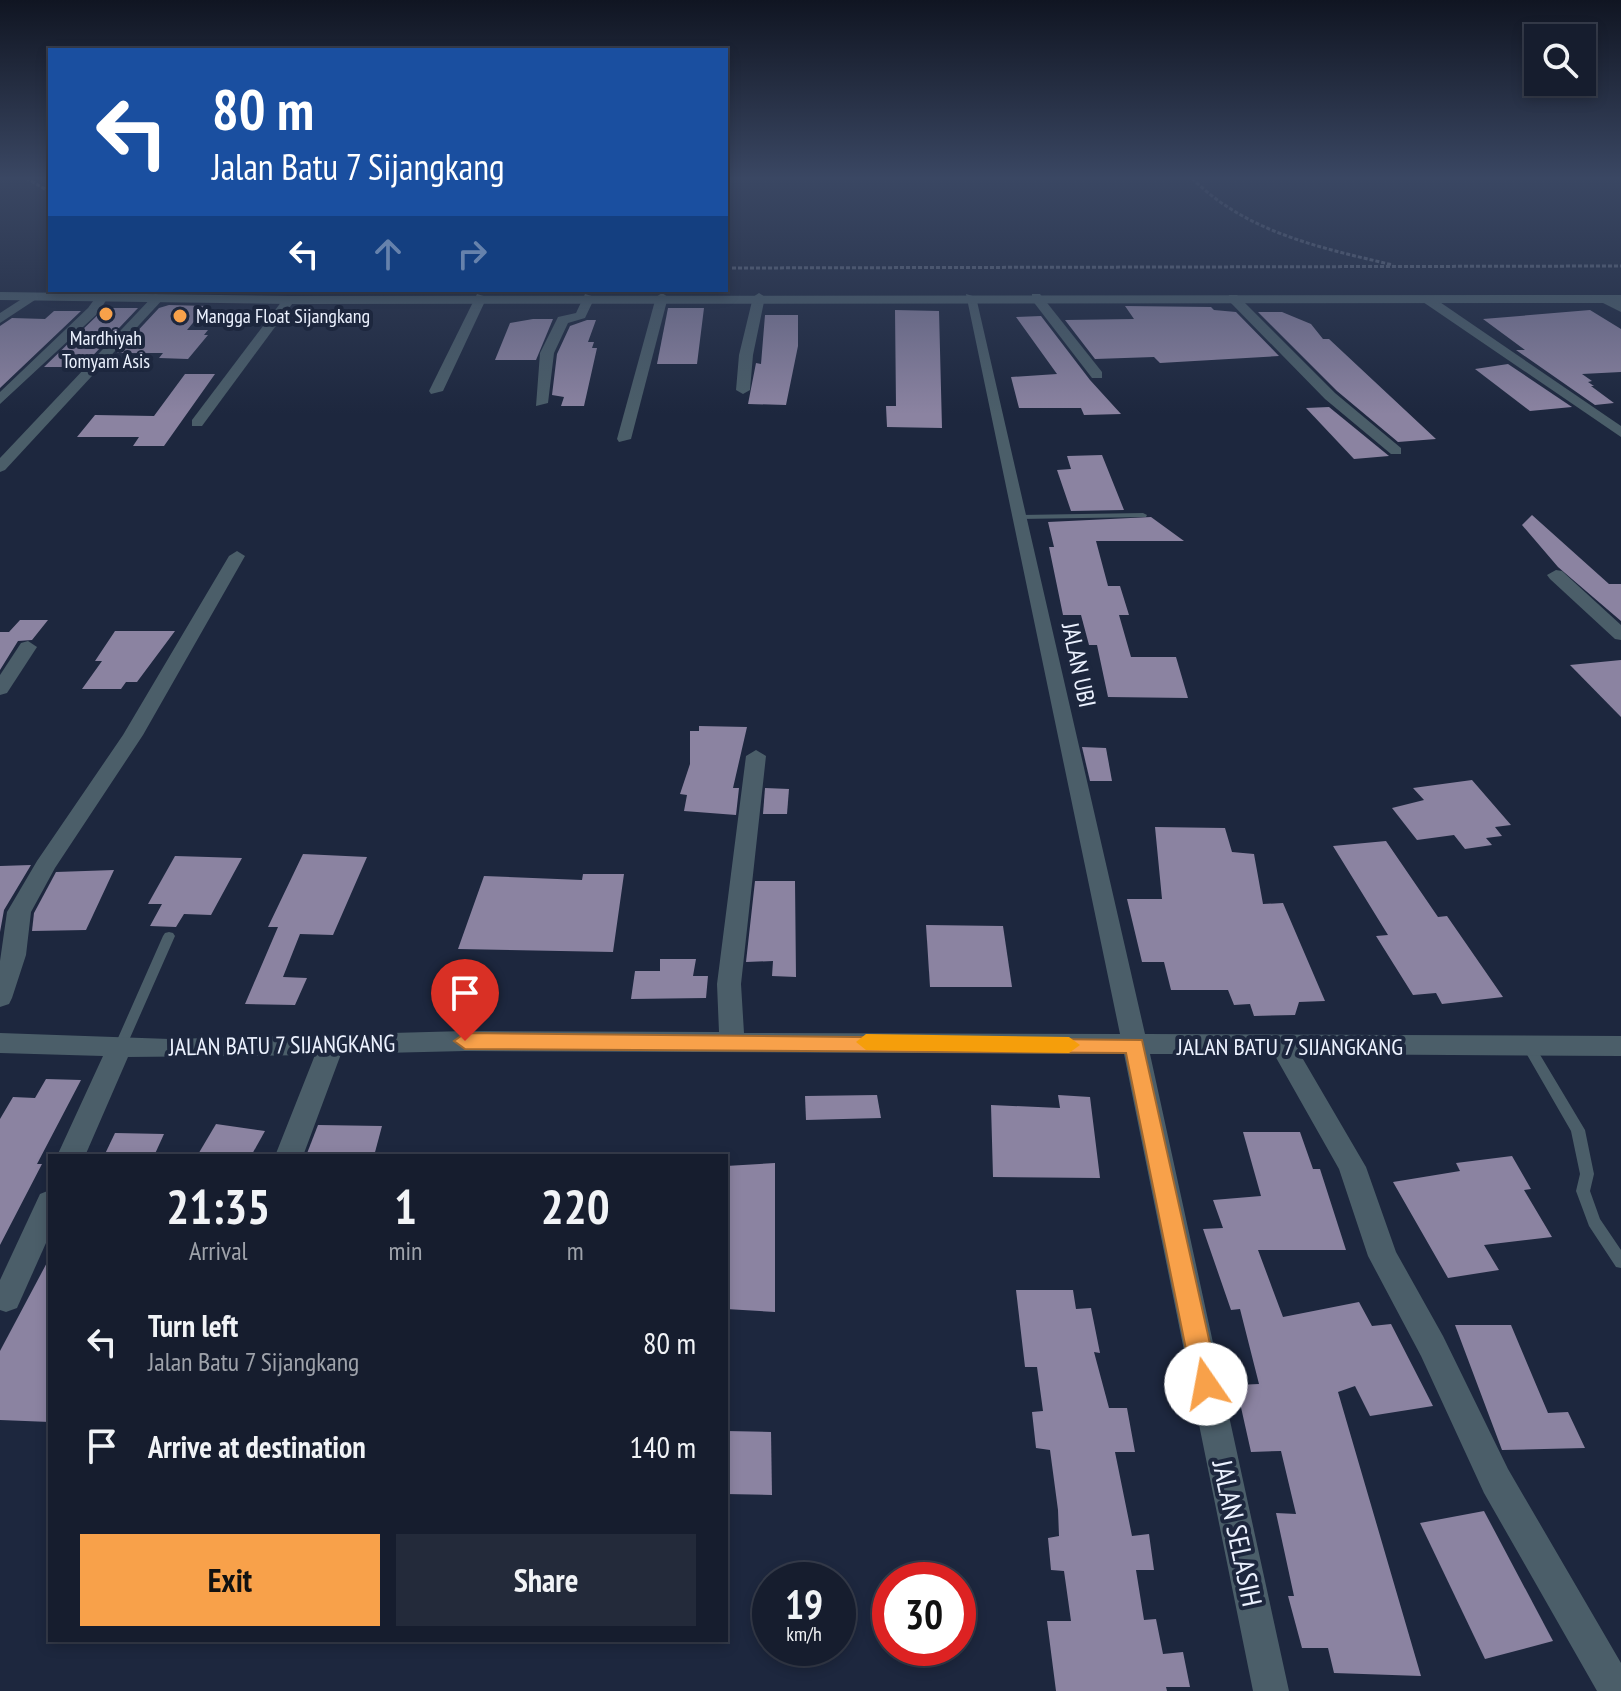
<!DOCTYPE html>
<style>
body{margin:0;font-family:"PT Sans Narrow",sans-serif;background:#232a3a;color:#f1f3f6;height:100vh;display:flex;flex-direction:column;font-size:30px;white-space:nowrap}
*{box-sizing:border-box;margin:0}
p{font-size:26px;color:#9ea2aa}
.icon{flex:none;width:44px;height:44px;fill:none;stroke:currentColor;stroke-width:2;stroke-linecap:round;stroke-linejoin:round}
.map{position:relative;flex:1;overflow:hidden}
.side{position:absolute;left:48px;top:1154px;width:680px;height:488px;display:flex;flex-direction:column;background:#161d2e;border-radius:0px;box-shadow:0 4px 12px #0003,0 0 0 2px #353b4a}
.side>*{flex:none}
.hud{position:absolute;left:48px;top:48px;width:680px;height:244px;border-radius:0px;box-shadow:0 4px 12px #0003,0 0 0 2px #353b4a;background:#1a4fa0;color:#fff;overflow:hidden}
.buttons{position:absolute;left:1524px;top:24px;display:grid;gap:16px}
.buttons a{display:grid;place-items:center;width:72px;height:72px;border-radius:0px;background:#161d2e;box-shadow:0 4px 12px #0003,0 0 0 2px #353b4a;font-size:40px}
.speed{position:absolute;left:752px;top:1562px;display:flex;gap:16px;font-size:40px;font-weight:700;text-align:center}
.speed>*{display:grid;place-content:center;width:104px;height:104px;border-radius:50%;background:#161d2e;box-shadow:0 4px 12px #0003,0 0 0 2px #353b4a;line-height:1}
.speed small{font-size:20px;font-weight:400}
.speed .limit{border:12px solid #d22;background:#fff;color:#111}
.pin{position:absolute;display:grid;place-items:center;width:68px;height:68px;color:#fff;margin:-82px -34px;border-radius:50% 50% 50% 0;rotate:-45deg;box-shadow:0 0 8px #0007}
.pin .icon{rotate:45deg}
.me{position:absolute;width:88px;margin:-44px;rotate:348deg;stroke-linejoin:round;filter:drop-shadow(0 0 6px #0008)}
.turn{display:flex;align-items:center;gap:28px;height:168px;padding:0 32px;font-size:36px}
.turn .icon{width:104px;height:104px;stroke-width:2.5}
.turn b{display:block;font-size:56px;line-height:68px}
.lanes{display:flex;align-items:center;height:76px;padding:0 32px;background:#0003;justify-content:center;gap:40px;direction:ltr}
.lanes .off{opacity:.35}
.eta{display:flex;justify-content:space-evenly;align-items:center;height:136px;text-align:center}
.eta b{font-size:48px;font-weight:700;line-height:56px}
.button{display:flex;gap:16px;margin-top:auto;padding:16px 32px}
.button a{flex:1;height:92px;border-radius:0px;background:#f8a14a;color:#111;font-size:32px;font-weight:700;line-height:92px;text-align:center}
.button a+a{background:#232a3a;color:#f1f3f6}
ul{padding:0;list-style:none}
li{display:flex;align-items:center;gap:24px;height:104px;padding:0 32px}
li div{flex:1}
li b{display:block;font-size:30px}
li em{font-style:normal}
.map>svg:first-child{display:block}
.building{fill:#8b83a1}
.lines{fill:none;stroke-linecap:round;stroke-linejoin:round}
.path{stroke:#666f82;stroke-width:3;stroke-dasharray:4 2;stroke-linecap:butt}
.service{fill:#4b5e69;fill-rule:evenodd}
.minor{fill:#4b5e69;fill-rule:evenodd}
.tertiary{fill:#4b5e69;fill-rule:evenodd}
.route{fill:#f8a14a;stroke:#a16930;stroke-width:2}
.slow{fill:#f59e0b}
.poi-dot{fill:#f8a14a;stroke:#1d273e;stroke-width:3}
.labels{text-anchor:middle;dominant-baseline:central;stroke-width:8;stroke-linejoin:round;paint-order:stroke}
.far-poi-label{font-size:20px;fill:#ebf1fe;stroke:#1d273e;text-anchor:start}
.street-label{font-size:24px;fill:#ebf1fe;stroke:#1d273e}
.near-street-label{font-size:28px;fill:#ebf1fe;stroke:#1d273e}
</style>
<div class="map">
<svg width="1621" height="1691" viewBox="0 0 1621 1691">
<rect width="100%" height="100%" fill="#1d273e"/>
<g class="building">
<polygon points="169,305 207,306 187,330 208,330 204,335 208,335 188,359 159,358 163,353 117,353 159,308"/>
<polygon points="1125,306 1211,307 1214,310 1236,312 1279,356 1160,363 1154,357 1095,359 1065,320 1134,319"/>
<polygon points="105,308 138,308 82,367 44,367"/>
<polygon points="668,308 704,308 697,364 657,364"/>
<polygon points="895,310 939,311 942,428 887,427 886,406 896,406"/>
<polygon points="1590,310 1621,329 1621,372 1582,374 1592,381 1588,382 1594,386 1591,386 1614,403 1595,405 1516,350 1525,350 1483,319"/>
<polygon points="54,311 81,311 0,388 0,326 12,318 45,319"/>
<polygon points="1258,312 1282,312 1311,324 1323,339 1329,339 1436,439 1398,442 1337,391"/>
<polygon points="765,315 798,315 798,346 786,405 748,404 756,363 761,364"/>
<polygon points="1041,316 1090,380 1121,414 1084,415 1081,408 1019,408 1011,377 1057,374 1016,317"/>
<polygon points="533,319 553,319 536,360 495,360 510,323"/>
<polygon points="587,320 596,320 588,342 594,342 592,348 597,348 584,406 561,406 564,397 552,395 557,354 570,326"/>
<polygon points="1508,364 1572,407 1530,411 1475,369"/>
<polygon points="185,374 215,374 164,446 133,446 139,437 77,437 95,415 154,416"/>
<polygon points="1329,407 1389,456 1354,459 1306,408"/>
<polygon points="1102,455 1124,510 1071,511 1057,470 1071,469 1067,456"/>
<polygon points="1532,515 1609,584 1621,584 1621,621 1558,567 1522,525"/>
<polygon points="1151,517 1184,541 1096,541 1108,586 1120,586 1129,615 1119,615 1131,657 1176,657 1188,698 1108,697 1097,645 1089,645 1081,615 1063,615 1049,547 1054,547 1048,522"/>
<polygon points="20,620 48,620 32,640 18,641 0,670 0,632 9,632"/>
<polygon points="115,631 175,631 137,682 126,682 121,689 82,689 102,661 95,661"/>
<polygon points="1621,660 1621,717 1570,665"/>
<polygon points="699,726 747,727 733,788 739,788 736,815 684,811 687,795 680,794 690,764 690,731 699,731"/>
<polygon points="1082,747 1106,748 1112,781 1090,781"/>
<polygon points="1472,780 1511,825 1495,827 1502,836 1486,838 1492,845 1465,849 1454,835 1417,840 1392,808 1424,800 1413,788"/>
<polygon points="765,788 789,789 787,814 763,814"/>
<polygon points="1155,827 1225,828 1232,852 1254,854 1263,904 1283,903 1325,1001 1299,1002 1295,1015 1254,1016 1250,1004 1234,1005 1228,990 1171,990 1164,962 1142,962 1127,899 1162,899"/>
<polygon points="1386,841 1438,917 1447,916 1503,997 1442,1004 1436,993 1413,995 1376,936 1388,935 1333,846"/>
<polygon points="303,854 367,857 333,935 300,934 283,977 307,978 295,1005 245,1004 278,927 268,927"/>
<polygon points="175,856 242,858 211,915 184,914 176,927 150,926 162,904 148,904"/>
<polygon points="31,865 4,910 0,932 0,866"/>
<polygon points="114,870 86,930 32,931 34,913 56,872"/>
<polygon points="583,874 624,874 613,952 458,949 484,876 582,880"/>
<polygon points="755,881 795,881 796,977 772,976 773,961 746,962"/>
<polygon points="926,925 1003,926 1012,987 930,987"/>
<polygon points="660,959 696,959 693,976 708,976 706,998 631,999 635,971 660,971"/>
<polygon points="46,1079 81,1080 37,1164 42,1164 0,1245 0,1119 13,1097 35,1098"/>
<polygon points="877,1095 881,1118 806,1120 805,1096"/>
<polygon points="1058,1095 1090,1097 1100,1178 993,1177 991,1105 1060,1108"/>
<polygon points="216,1124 265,1131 251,1156 197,1156"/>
<polygon points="318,1125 382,1126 374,1156 306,1156"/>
<polygon points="1243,1132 1300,1132 1313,1169 1320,1169 1346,1250 1258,1250 1283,1317 1359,1302 1372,1326 1391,1324 1433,1406 1370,1416 1355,1386 1338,1392 1421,1676 1334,1673 1328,1648 1302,1648 1288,1596 1294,1596 1276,1513 1296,1514 1281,1451 1251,1452 1236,1385 1259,1384 1240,1309 1231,1310 1203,1229 1223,1228 1213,1200 1261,1196"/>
<polygon points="115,1133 164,1134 154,1156 104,1156"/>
<polygon points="1512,1156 1531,1189 1524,1190 1552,1237 1484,1245 1499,1270 1448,1278 1393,1182 1460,1171 1456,1163"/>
<polygon points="775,1163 775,1312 726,1309 726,1166"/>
<polygon points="50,1257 50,1422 0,1420 0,1351"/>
<polygon points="1016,1290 1073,1290 1076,1309 1091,1308 1100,1353 1094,1352 1109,1408 1127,1408 1135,1452 1115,1452 1132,1536 1149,1534 1154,1570 1136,1570 1144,1620 1156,1619 1163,1654 1183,1652 1190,1687 1166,1687 1167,1691 1056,1691 1047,1621 1071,1621 1064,1571 1051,1570 1048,1538 1059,1536 1058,1510 1050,1450 1036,1448 1032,1412 1043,1411 1037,1367 1025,1367"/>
<polygon points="1455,1325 1511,1325 1548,1413 1568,1412 1585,1448 1502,1450"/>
<polygon points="726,1431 771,1432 772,1495 726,1494"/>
<polygon points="1484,1511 1553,1641 1485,1659 1420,1523"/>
</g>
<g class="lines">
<g class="path">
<polyline points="26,178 50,192"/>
<path d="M1192,178C1245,232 1321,248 1393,265"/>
<polyline points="726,268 1621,266"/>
</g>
<g class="service">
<polygon points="1143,513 1147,515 1146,517 1020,519 1016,517 1020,515"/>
<polygon points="169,932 173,933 175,936 126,1047 125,1050 120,1052 115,1050 114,1047 163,936 165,933"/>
<polygon points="1528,1041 1533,1043 1585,1130 1594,1174 1590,1191 1600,1219 1621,1250 1621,1268 1616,1267 1589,1226 1576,1191 1580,1174 1571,1131 1522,1046 1523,1043"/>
</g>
<g class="minor">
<polygon points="31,293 41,296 0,323 0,313"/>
<polygon points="99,293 109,296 97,314 0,404 0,392 88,308"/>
<polygon points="662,293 668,297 631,439 619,442 617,439 656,297"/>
<polygon points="759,293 765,297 753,355 750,390 743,394 736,390 739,355 753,297"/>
<polygon points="155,294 165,297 5,470 0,472 0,458"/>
<polygon points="477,294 487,297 443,391 431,394 429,391"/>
<polygon points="585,294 595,297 585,318 568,323 554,353 548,403 536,406 540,353 558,317 576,313"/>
<polygon points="966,294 976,297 1145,1034 1621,1036 1621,1056 1300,1054 1366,1167 1396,1252 1443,1336 1508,1469 1621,1663 1621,1691 1597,1691 1484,1493 1421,1356 1368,1256 1339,1169 1274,1054 1150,1054 1289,1691 1253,1691 1124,1054 465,1051 341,1054 303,1156 275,1156 315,1055 128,1057 85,1156 57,1156 103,1056 0,1053 0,1033 170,1039 465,1031 719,1032 717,984 746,756 756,750 766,756 741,984 744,1033 1120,1034"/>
<polygon points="1032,294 1040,294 1102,372 1102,378 1092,378 1032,300"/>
<polygon points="1229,295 1237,295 1335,393 1401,448 1401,454 1391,454 1325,399 1229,301"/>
<polygon points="1605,295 1621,303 1621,312 1601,302 1601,296"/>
<polygon points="1423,296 1431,296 1621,426 1621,437 1423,302"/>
<polygon points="285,297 295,300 202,426 192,426 192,420"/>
<polygon points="237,551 245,556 143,735 55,868 31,912 26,955 12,998 9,1004 0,1007 0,961 7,912 37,861 123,735 229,556"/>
<polygon points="1556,570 1562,571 1621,625 1621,640 1615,639 1550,579 1547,575"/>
<polygon points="28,641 37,647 7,693 0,695 0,675 21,643"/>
<polygon points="50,1190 50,1234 17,1308 6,1312 0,1310 0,1280 40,1194"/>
</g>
<polygon class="tertiary" points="0,292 289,296 1621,295 1621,303 289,304 0,300"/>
</g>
<linearGradient id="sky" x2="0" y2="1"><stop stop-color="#101522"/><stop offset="0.43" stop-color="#3a4763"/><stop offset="1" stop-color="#3a4763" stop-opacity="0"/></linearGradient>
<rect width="1621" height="414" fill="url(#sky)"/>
<polygon class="route" points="465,1033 1142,1040 1219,1384 1215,1392 1206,1396 1197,1392 1193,1384 1126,1053 465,1049 454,1041"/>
<polygon class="slow" points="866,1034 1069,1037 1080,1045 1069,1053 866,1050 856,1042"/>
<g class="poi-dot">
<circle cx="106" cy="314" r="8"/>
<circle cx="180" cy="316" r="8"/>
</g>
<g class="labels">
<g class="far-poi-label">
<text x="196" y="316">Mangga Float Sijangkang</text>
<text x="106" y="338" text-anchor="middle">Mardhiyah<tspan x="106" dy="23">Tomyam Asis</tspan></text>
</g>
<g class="street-label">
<text transform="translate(1079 665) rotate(78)">JALAN UBI</text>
<text transform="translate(282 1045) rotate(-1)">JALAN BATU 7 SIJANGKANG</text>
<text x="1290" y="1046">JALAN BATU 7 SIJANGKANG</text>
</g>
<g class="near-street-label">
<text transform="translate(1238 1533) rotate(78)">JALAN SELASIH</text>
</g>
</g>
</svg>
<div class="buttons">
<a><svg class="icon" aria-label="search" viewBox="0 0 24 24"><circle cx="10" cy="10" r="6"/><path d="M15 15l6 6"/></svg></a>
</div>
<div class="speed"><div>19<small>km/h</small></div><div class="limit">30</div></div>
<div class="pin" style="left:465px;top:1041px;background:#d93025"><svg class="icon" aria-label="arrive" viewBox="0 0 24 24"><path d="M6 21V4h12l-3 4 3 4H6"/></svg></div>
<svg class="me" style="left:1206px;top:1384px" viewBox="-20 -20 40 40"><circle r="19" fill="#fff"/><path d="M0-13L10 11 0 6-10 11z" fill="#f8a14a"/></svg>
<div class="hud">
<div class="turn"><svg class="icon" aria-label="left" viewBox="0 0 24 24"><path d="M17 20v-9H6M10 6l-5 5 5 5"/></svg><div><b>80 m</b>Jalan Batu 7 Sijangkang</div></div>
<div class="lanes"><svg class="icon" aria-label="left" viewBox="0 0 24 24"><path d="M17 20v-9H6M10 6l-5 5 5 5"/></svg><svg class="icon off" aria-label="ahead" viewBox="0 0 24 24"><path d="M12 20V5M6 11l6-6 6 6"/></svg><svg class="icon off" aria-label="right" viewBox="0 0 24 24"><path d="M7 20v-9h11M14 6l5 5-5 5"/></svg></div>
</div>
<section class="side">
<div class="eta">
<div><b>21:35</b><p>Arrival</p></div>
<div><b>1</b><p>min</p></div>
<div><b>220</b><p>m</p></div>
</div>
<ul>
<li><svg class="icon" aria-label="left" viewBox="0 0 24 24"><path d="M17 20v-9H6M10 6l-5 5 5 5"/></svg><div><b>Turn left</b><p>Jalan Batu 7 Sijangkang</p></div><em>80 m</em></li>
<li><svg class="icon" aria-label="arrive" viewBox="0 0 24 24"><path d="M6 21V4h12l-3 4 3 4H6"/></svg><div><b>Arrive at destination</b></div><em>140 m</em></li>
</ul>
<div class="button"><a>Exit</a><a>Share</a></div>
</section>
</div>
